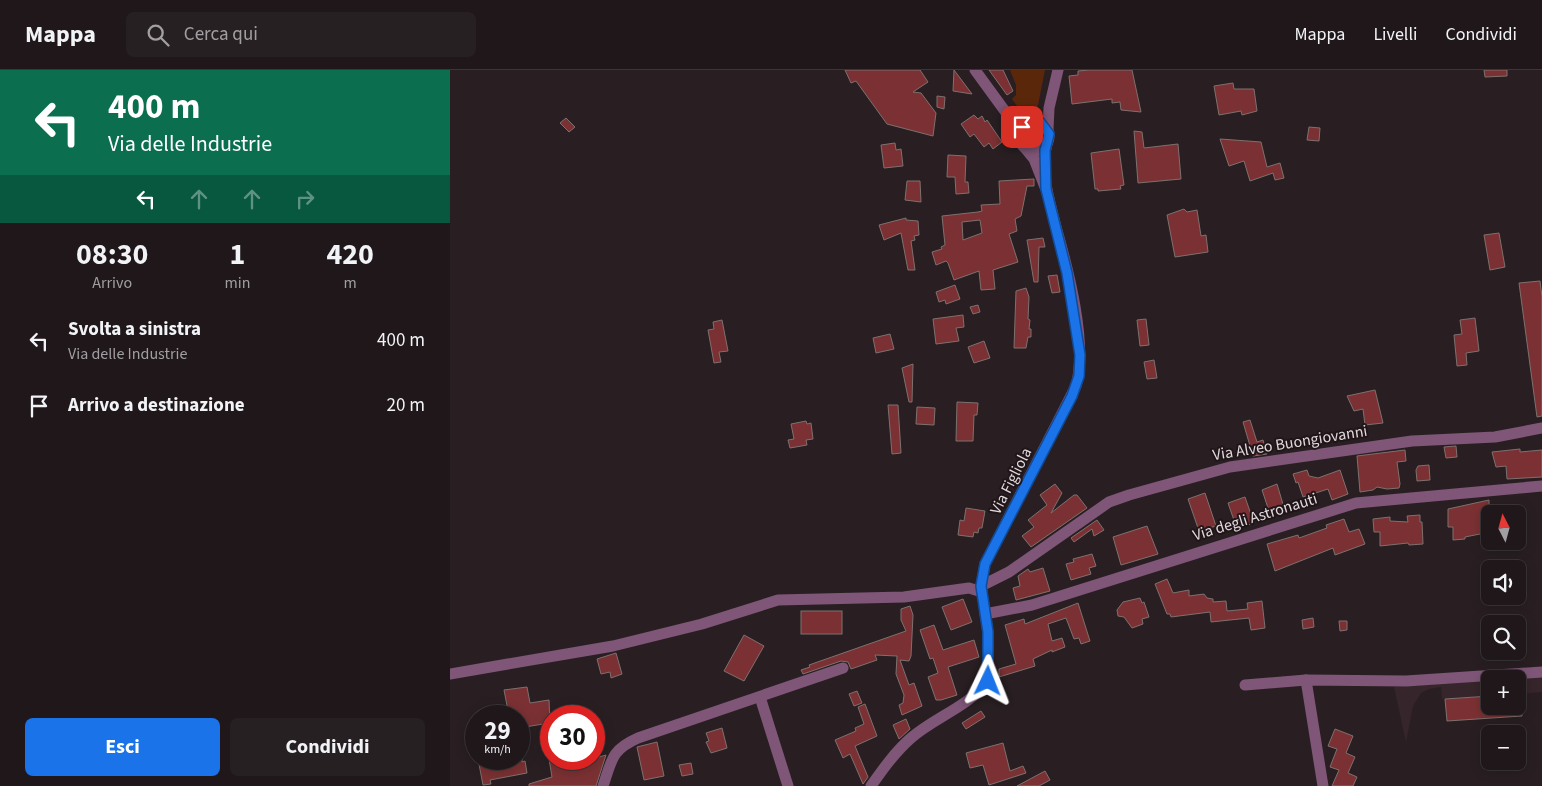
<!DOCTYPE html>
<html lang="it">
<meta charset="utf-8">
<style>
body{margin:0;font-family:"Source Sans 3",sans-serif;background:#272023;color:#f1f3f6;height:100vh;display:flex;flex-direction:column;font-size:19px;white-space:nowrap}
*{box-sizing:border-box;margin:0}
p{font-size:16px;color:#a19fa2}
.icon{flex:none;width:28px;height:28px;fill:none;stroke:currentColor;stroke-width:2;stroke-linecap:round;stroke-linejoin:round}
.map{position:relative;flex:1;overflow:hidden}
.panel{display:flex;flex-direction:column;background:#1f171a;width:450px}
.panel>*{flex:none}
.banner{background:#0b6e4f;color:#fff;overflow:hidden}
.needle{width:32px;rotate:354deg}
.fabs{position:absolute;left:1031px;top:435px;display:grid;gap:10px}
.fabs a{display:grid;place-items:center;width:45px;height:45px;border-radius:8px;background:#1f171a;box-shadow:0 2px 12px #0003,0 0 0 1px #3c3639;font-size:25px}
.speed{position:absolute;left:15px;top:635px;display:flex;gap:10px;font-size:25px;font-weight:700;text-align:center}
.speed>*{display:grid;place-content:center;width:65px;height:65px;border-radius:50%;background:#1f171a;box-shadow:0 2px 12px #0003,0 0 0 1px #3c3639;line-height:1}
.speed small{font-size:12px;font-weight:400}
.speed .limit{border:8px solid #d22;background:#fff;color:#111}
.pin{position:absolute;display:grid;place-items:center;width:42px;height:42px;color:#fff;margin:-21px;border-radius:10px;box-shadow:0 2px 8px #0006}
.me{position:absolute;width:55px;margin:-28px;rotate:2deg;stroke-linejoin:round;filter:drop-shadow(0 0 4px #0008)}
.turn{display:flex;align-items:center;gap:18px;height:105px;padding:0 25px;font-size:22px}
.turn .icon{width:65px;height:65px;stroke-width:2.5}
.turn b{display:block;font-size:35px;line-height:42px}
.lanes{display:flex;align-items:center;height:48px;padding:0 25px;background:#0003;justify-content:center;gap:25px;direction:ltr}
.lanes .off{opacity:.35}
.eta{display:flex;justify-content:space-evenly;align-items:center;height:85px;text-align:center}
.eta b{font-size:30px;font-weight:700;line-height:35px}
.primary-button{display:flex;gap:10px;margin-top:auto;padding:10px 25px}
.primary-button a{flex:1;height:58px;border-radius:8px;background:#1a73e8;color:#fff;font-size:20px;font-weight:700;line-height:58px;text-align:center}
.primary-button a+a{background:#272023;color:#f1f3f6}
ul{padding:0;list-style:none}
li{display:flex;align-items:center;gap:15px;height:65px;padding:0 25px}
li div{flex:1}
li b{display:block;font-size:19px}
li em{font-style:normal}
header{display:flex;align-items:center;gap:30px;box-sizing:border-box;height:70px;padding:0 25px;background:#1f171a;border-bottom:1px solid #3c3639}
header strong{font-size:24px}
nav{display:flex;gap:28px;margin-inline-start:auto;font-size:18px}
.search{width:350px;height:45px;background:#272023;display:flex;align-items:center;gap:12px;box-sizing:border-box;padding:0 18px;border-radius:8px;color:#a19fa2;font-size:19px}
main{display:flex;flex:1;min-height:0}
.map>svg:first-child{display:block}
.built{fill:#36252b}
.green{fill:#5b270b}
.building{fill:#7b3133;stroke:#7e706f;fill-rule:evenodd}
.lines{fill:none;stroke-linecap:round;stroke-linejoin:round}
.minor{stroke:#7f5678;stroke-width:11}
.route-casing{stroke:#114b97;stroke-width:12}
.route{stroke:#1a73e8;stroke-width:9}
.labels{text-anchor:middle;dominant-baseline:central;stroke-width:4;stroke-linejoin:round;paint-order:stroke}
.street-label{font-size:16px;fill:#e1d9dc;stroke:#201519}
</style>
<header>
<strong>Mappa</strong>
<div class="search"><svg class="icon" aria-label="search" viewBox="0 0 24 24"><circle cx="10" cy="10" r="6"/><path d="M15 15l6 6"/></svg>Cerca qui</div>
<nav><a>Mappa</a><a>Livelli</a><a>Condividi</a></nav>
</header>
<main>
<section class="panel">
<div class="banner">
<div class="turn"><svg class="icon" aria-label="left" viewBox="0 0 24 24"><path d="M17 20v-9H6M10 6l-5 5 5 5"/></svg><div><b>400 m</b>Via delle Industrie</div></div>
<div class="lanes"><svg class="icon" aria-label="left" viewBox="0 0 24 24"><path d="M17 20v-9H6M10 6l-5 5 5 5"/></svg><svg class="icon off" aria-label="ahead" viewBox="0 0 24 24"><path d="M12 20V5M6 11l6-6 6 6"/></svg><svg class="icon off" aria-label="ahead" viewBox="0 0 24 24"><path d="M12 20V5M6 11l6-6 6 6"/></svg><svg class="icon off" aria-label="right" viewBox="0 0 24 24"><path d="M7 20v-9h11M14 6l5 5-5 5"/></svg></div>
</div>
<div class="eta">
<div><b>08:30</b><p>Arrivo</p></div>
<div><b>1</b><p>min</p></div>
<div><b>420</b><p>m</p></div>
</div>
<ul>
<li><svg class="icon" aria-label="left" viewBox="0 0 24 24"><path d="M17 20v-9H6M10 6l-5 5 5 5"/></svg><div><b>Svolta a sinistra</b><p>Via delle Industrie</p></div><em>400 m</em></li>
<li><svg class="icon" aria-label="arrive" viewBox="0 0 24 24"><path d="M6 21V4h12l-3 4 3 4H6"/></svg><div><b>Arrivo a destinazione</b></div><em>20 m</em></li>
</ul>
<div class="primary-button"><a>Esci</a><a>Condividi</a></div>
</section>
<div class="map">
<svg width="1092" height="716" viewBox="0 0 1092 716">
<rect width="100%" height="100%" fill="#291f22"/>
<g class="built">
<polygon points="1092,606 1092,622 1068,624 1068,609"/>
<polygon points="1040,610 1040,626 992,629 991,617 979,619 971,623 963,636 956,672 944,617"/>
</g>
<polygon class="green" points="560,0 595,0 587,40 572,43 562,29 566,25 566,15"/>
<g class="building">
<polygon points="395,0 470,0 478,12 463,22 471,23 486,43 483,66 437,54 406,11 401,13"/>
<polygon points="504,0 522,24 503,21"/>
<polygon points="539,0 553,0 563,21 557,25"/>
<polygon points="639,0 682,0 691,42 671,40 670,32 662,33 662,29 622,34 619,6 628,5 628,1"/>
<polygon points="1034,0 1057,0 1057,6 1035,7"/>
<polygon points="783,13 784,19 804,19 807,41 792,45 791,41 769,45 764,16"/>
<polygon points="487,26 495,27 494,39 487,37"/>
<polygon points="524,45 528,49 532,46 535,52 537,50 552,72 543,79 539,73 534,77 524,64 520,67 511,54"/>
<polygon points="116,48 125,57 119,62 110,53"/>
<polygon points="859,57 870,58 869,71 857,70"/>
<polygon points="684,61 692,62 694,78 728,74 731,109 688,113"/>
<polygon points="770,69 811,72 817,97 830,93 834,108 825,110 823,103 800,111 794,91 779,96"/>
<polygon points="445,73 446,80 451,79 453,96 434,98 431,75"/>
<polygon points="669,79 674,115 670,116 671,119 648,121 648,119 645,119 641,83"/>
<polygon points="498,85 516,86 515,112 518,112 519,123 506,124 505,107 497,107"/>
<path d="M584,109V116H577L571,146L565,149L567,161L559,164L568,192L543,200L545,219L531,220L529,201L504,210L498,193L496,191L486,195L482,182L492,179L491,177L495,175L492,146L528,142L532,141L531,135L550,134L549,111ZM530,150L532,163L513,170L512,152Z"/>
<polygon points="457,111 470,111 471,132 455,130"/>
<polygon points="734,139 737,142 747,140 751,166 756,165 758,182 725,187 717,145"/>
<polygon points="456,148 456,150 468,151 469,165 464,166 465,170 461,171 465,200 458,200 451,163 434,170 429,155"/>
<polygon points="1049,163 1055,197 1040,200 1034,165"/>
<polygon points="593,168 595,177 589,177 588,212 584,212 577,170"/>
<polygon points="607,205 610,222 602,223 598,206"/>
<polygon points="1090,211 1092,227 1092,346 1087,347 1069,213"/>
<polygon points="505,215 510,229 496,234 495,230 489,232 486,222"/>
<polygon points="576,218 579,227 578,249 580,250 579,259 581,259 581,267 578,267 576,278 564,278 566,221"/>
<polygon points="528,235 530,242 523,244 520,237"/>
<polygon points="513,245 514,257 506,258 509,271 486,274 483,249"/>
<polygon points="1025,248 1029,281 1016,283 1017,295 1007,296 1004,265 1012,264 1010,250"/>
<polygon points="696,249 699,275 690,276 687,250"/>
<polygon points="272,250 278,281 269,282 271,292 264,293 258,260 264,259 263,252"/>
<polygon points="440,264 444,279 426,283 423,268"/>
<polygon points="534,271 540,288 524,293 518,277"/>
<polygon points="704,290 707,308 697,309 694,292"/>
<polygon points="463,294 462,332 459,332 452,298"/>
<polygon points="925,320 933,353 915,355 913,339 904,341 897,326"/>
<polygon points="507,332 528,333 527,345 524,345 523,371 506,371"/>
<polygon points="438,335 448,335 451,383 442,384"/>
<polygon points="467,337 485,338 484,355 466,354"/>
<polygon points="800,350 807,372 813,370 817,384 803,386 793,352"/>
<polygon points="356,351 357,354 361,353 363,369 356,370 357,375 340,378 338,370 344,369 341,354"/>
<polygon points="1006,376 1007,387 996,388 994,377"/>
<polygon points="1070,379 1070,382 1092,380 1092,407 1057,409 1056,396 1046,397 1042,382"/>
<polygon points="955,380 956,391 947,392 950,414 949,418 937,419 927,417 923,420 910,422 907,386"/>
<polygon points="979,395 980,410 967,411 966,400 968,396"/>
<polygon points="857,400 859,406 868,408 890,400 898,424 882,430 878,419 853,427 848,412 846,413 843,404"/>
<polygon points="605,414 612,423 601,443 624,425 627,425 637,438 581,477 572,466 584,457 578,450 597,435 590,425"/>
<polygon points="827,414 835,441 820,444 812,420"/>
<polygon points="755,423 766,456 749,461 738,429"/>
<polygon points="795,427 804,453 787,459 778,433"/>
<polygon points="1039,430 1039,440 1036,440 1040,462 1015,467 1015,469 1003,470 1003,457 998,457 998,439"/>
<polygon points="516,438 535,441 532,458 529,458 528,463 524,462 523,467 508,465 510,450 514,451"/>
<polygon points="970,445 970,452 972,452 973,474 959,475 958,473 930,476 930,462 924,462 923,449 940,447 940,451 958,452 957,446"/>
<polygon points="894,449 899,462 909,459 915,474 885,485 883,478 825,501 817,474 848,465 849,468 877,458 876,455"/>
<polygon points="647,450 654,460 644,466 642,459 624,472 621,468"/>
<polygon points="697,456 708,484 671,495 663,467"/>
<polygon points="642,484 646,496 639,498 641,504 621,510 616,494 624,492 623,489"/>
<polygon points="593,498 600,521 566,530 563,518 570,516 568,506 578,499 580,502"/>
<polygon points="717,509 723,523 739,520 739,526 754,524 757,528 763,529 763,532 776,531 777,541 798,539 797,533 812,531 815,558 801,560 799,548 761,552 760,542 721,547 720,544 717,544 705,514"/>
<polygon points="690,528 692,533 694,532 699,547 692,549 693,554 682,558 674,547 668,546 667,540 673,532"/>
<polygon points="513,529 522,552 501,560 492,537"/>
<polygon points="628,533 640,571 631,574 629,568 624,569 616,548 598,554 602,571 612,568 615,577 602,582 602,580 585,588 583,589 585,596 549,607 549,599 566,594 555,555 574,549 575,554"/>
<polygon points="460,536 463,545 461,586 459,591 450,590 459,615 464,613 472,636 452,645 449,635 453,633 454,625 446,604 447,586 425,585 427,590 401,599 398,592 391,591 353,604 351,600 360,597 359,595 456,561 451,550 451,539"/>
<rect x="351" y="541" width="41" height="23"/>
<polygon points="863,548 864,557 853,559 852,550"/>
<polygon points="889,551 897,551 897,560 890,561"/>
<polygon points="484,555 493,580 524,570 529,587 498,597 507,625 491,630 486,630 478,607 488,603 483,588 480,589 470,560"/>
<polygon points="294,565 314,576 294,611 274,601"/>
<polygon points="166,583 172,604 161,608 160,602 151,604 147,589"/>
<polygon points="77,617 80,633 99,630 101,678 97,679 93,654 69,658 69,646 59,646 54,620"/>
<polygon points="407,621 412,633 404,636 399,624"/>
<polygon points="1040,626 1040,636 1072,636 1072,646 997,651 995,629"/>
<polygon points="415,634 427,666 405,676 418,707 413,714 400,684 393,688 385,670 406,661 405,658 414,654 408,637"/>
<polygon points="531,641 535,647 516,659 512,653"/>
<polygon points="456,649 460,659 449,669 443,655"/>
<polygon points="272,658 277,678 261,683 256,672 259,671 256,663"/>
<polygon points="885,659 903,666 896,683 905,687 898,703 907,707 903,716 882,716 889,700 880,697 887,679 878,676"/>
<polygon points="146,670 154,670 153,678 145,677"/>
<polygon points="207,672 214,706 194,710 187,677"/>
<polygon points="553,673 560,701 573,696 576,703 539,715 533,695 520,698 516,683"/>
<polygon points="156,685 146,716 79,716 79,714 102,707 99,689 121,689 122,695"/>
<polygon points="28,689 72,689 72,692 75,691 77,703 40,710 41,714 33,715"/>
<polygon points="241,693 243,704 232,706 229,695"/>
<polygon points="595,701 600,710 589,716 567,716"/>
</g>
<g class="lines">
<g class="minor">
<polyline points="525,0 560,48 569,66"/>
<circle cx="584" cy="66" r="15"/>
<polyline points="598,59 599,38 608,0"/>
<polyline points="575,78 584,89 595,117"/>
<polyline points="531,516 559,502 659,432 679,425 780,397 962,371 1045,367 1092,358"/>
<polyline points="535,544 582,535 906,433 1092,416"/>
<polyline points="0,604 163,576 252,554 328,530 454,527 519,518 532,522"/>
<polyline points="856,610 873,716"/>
<polyline points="795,615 856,610 956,611 1092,602"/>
<polyline points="310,627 338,716"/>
<path d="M153,716C162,690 161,680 188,668L393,598"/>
<path d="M421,716C433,699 445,682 461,668C485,647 518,637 538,611V562L531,516L535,494L626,316C638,274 618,199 606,157C600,132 589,100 597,74"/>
</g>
</g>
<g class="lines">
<g class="route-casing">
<polyline id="route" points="538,611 538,562 531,516 535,494 622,326 629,306 630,285 617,203 596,119 595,80 599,64 590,52 580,52 572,57"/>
</g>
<use href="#route" class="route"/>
</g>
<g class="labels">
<g class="street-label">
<text transform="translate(840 373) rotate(-9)">Via Alveo Buongiovanni</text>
<text transform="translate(561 411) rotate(-63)">Via Figliola</text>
<text transform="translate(805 447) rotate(-17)">Via degli Astronauti</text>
</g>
</g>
</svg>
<div class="fabs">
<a><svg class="needle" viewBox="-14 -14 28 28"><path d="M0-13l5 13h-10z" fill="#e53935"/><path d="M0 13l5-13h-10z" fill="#a19fa2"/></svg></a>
<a><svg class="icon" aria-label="sound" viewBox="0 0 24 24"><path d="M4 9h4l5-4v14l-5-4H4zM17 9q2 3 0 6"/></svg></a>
<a><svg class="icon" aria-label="search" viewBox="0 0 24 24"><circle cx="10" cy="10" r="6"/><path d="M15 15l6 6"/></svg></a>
<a>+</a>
<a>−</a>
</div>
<div class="speed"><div>29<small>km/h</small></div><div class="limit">30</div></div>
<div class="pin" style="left:572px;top:57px;background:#d93025"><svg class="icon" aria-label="arrive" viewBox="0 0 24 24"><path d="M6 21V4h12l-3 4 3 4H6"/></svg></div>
<svg class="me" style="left:538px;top:611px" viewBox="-20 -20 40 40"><path d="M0-17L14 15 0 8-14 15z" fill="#1a73e8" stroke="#fff" stroke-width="4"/></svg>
</div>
</main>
